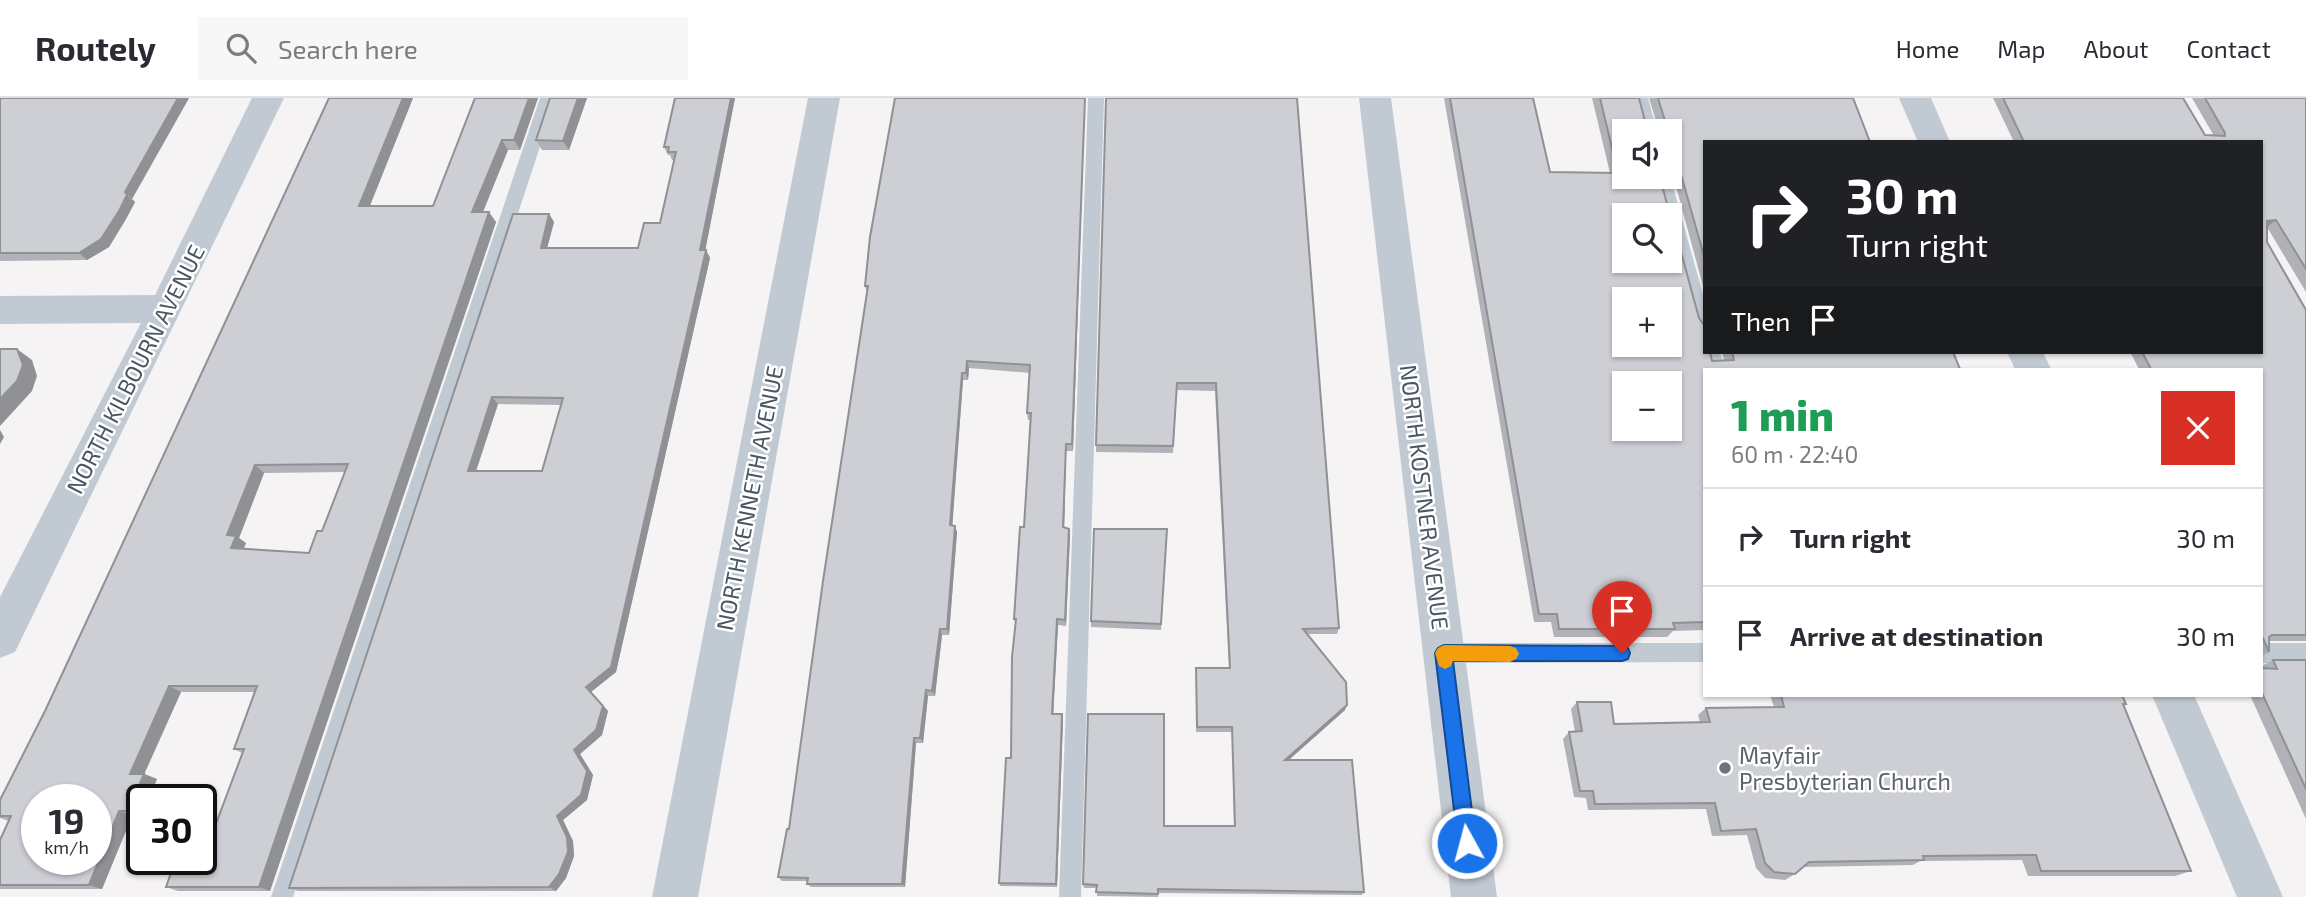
<!DOCTYPE html>
<meta charset="utf-8">
<style>
body{margin:0;font-family:"Exo 2",sans-serif;background:#f7f7f7;color:#2b2b33;height:100vh;display:flex;flex-direction:column;font-size:26px;white-space:nowrap}
*{box-sizing:border-box;margin:0}
p{font-size:23px;color:#7c7c81}
.icon{flex:none;width:38px;height:38px;fill:none;stroke:currentColor;stroke-width:2;stroke-linecap:round;stroke-linejoin:round}
.map{position:relative;flex:1;overflow:hidden}
.details{position:absolute;left:1703px;top:270px;width:560px;height:329px;display:flex;flex-direction:column;background:#fff;border-radius:0px;box-shadow:0 2px 5px #0004}
.details>*{flex:none}
.top-card{position:absolute;left:1703px;top:42px;width:560px;height:214px;border-radius:0px;box-shadow:0 2px 5px #0004;background:#202124;color:#fff;overflow:hidden}
.controls{position:absolute;left:1612px;top:21px;display:grid;gap:14px}
.controls a{display:grid;place-items:center;width:70px;height:70px;border-radius:0px;background:#fff;box-shadow:0 2px 5px #0004;font-size:35px}
.speed{position:absolute;left:21px;top:686px;display:flex;gap:14px;font-size:35px;font-weight:700;text-align:center}
.speed>*{display:grid;place-content:center;width:91px;height:91px;border-radius:50%;background:#fff;box-shadow:0 2px 5px #0004;line-height:1}
.speed small{font-size:18px;font-weight:400}
.speed .limit{border:4px solid #111;border-radius:10px;background:#fff;color:#111}
.pin{position:absolute;display:grid;place-items:center;width:60px;height:60px;color:#fff;margin:-72px -30px;border-radius:50% 50% 50% 0;rotate:-45deg;box-shadow:0 0 7px #0007}
.pin .icon{rotate:45deg}
.me{position:absolute;width:77px;margin:-38px;rotate:353deg;stroke-linejoin:round;filter:drop-shadow(0 0 5px #0008)}
.turn{display:flex;align-items:center;gap:24px;height:147px;padding:0 28px;font-size:32px}
.turn .icon{width:91px;height:91px;stroke-width:2.5}
.turn b{display:block;font-size:49px;line-height:60px}
.then{display:flex;align-items:center;height:66px;padding:0 28px;background:#0003;gap:14px;font-size:26px}
.round{display:grid;place-items:center;flex:none;width:74px;height:74px;border-radius:0px;background:#f7f7f7}
.overview{display:flex;align-items:center;justify-content:space-between;height:119px;padding:0 28px}
h1{font-size:42px;font-weight:800;line-height:52px;color:#1e9e55}
ul{padding:0;list-style:none}
li{display:flex;align-items:center;gap:21px;height:98px;padding:0 28px;border-top:2px solid #e1e1e2}
li div{flex:1}
li b{display:block;font-size:26px}
li em{font-style:normal}
header{display:flex;align-items:center;gap:42px;box-sizing:border-box;height:98px;padding:0 35px;background:#fff;border-bottom:2px solid #e1e1e2}
header strong{font-size:33px}
nav{display:flex;gap:38px;margin-inline-start:auto;font-size:24px}
.search{width:490px;height:63px;background:#f7f7f7;display:flex;align-items:center;gap:18px;box-sizing:border-box;padding:0 24px;border-radius:0px;color:#7c7c81;font-size:26px}
.map>svg:first-child{display:block}
.lines{fill:none;stroke-linecap:round;stroke-linejoin:round}
.lane{fill:#c1cad2;fill-rule:evenodd}
.street{fill:#c1cad2;fill-rule:evenodd}
.wall{fill:#b0b2b7;fill-rule:evenodd}
.shaded-wall{fill:#909195}
.building{fill:#cdcfd5;stroke:#909195;stroke-width:2;fill-rule:evenodd}
.route{fill:#1a73e8;stroke:#114b97;stroke-width:2}
.slow{fill:#f59e0b}
.worship-dot{fill:#6b7280;stroke:#fff;stroke-width:2.5}
.labels{text-anchor:middle;dominant-baseline:central;stroke-width:5;stroke-linejoin:round;paint-order:stroke}
.street-label{font-size:23px;fill:#4a5661;stroke:#fff}
.worship-label{font-size:23px;fill:#5b616d;stroke:#fff;text-anchor:start}
</style>
<header>
<strong>Routely</strong>
<div class="search"><svg class="icon" aria-label="search" viewBox="0 0 24 24"><circle cx="10" cy="10" r="6"/><path d="M15 15l6 6"/></svg>Search here</div>
<nav><a>Home</a><a>Map</a><a>About</a><a>Contact</a></nav>
</header>
<div class="map">
<svg width="2306" height="799" viewBox="0 0 2306 799">
<rect width="100%" height="100%" fill="#f5f3f3"/>
<g class="lines">
<g class="lane">
<polygon points="540,0 556,0 293,799 271,799"/>
<polygon points="1088,0 1104,0 1081,799 1059,799"/>
<polygon points="1632,0 1648,0 1657,33 1641,33"/>
<polygon points="1670,78 1704,200 1704,237 1698,235 1695,230 1670,136 1670,117 1664,117 1654,79"/>
<polygon points="1704,249 1704,254 1720,254 1725,271 1707,271 1702,254"/>
<polygon points="1444,545 1704,545 1704,564 1444,565 1437,562 1434,555 1437,548"/>
<rect x="2261" y="545" width="45" height="20"/>
</g>
<g class="street">
<polygon points="252,0 284,0 15,554 0,560 0,499 141,225 0,226 0,198 155,197"/>
<polygon points="808,0 840,0 698,799 652,799"/>
<polygon points="1359,0 1391,0 1497,799 1451,799"/>
<polygon points="1899,0 1931,0 1950,44 1918,44"/>
<polygon points="2007,254 2043,254 2051,271 2015,271"/>
<polygon points="2152,597 2194,597 2283,799 2237,799"/>
</g>
</g>
<g class="wall">
<polygon points="189,0 132,101 135,104 126,121 109,149 87,162 0,163 0,2"/>
<path d="M329,0H413L370,108H433L475,0H538L520,52H508L482,114L496,124L270,793H178L166,789L211,739L242,655L234,651L255,594H181L144,676L157,681L148,702H142V715L140,718H132L102,791H0V742L9,723L0,720V702L45,613ZM345,374L322,433L309,455L243,451L246,445L239,440L264,375Z"/>
<polygon points="550,0 587,0 569,52 542,52 536,42"/>
<path d="M675,0H735L705,152H706L710,160L616,574L591,594L608,613L602,637L580,656L593,677L587,702L563,722L573,743L574,758L566,780L556,793H298L289,790L549,116L554,124L547,150H638L660,125L675,62H672L670,57H668L664,49ZM498,306L561,307L542,373H476Z"/>
<polygon points="895,0 1085,0 1073,353 1066,353 1064,430 1070,437 1066,528 1058,527 1053,616 1063,621 1057,789 1000,788 999,785 1011,660 1016,527 1014,521 1024,429 1031,322 1028,322 1027,315 1030,275 969,270 968,282 963,282 952,427 957,434 949,537 942,537 935,598 928,598 923,645 916,645 905,789 811,789 807,786 808,783 782,783 778,779 789,731 867,195 865,188"/>
<polygon points="1106,0 1339,530 1337,536 1308,536 1345,612 1289,662 1364,794 1362,797 1158,795 1158,799 1097,798 1097,790 1084,790 1083,786 1164,728 1234,728 1232,634 1196,634 1196,576 1229,570 1215,293 1177,292 1173,355 1096,354"/>
<polygon points="1444,0 1533,0 1550,74 1610,75 1592,0 1639,0 1645,23 1656,23 1649,0 1853,0 1704,44 1704,192 1673,77 1670,77 1670,33 1624,33 1667,106 1673,125 1704,254 1712,263 1724,262 1722,254 1953,254 1704,271 1704,532 1673,533 1667,539 1554,539 1551,524 1534,524"/>
<polygon points="1993,0 2183,0 2205,37 2214,38 2192,0 2306,0 2306,194 2267,129 2267,144 2306,212 2306,543 2269,543 2269,554 2261,558 2261,271 2139,271 2130,254 2261,254 2261,44 2014,44"/>
<polygon points="1167,431 1161,532 1091,529 1091,523"/>
<polygon points="2273,562 2306,562 2306,721 2250,597 2261,597 2261,570 2264,570 2262,568"/>
<polygon points="1770,597 2122,597 2126,606 2123,607 2191,773 2175,778 2028,778 2022,762 1920,763 1913,767 1803,769 1795,776 1785,782 1765,780 1756,770 1747,737 1712,738 1706,711 1596,712 1588,712 1586,700 1574,699 1563,641 1569,634 1575,634 1571,611 1577,604 1614,626 1700,624 1698,617 1706,610 1774,609"/>
</g>
<g class="shaded-wall">
<polygon points="178,0 189,0 132,101 125,94"/>
<polygon points="403,0 413,0 366,117 359,108"/>
<polygon points="529,0 538,0 520,52 514,42"/>
<polygon points="578,0 587,0 569,52 563,43"/>
<polygon points="731,0 735,0 704,159 700,152"/>
<polygon points="1085,0 1073,353 1072,346"/>
<polygon points="502,42 508,52 479,124 472,114"/>
<polygon points="127,97 135,104 126,121 109,149 87,162 79,155"/>
<polygon points="489,114 496,124 270,793 259,789"/>
<polygon points="549,116 554,124 545,158 541,150"/>
<polygon points="2276,122 2267,129 2267,123"/>
<polygon points="706,152 710,160 616,574 591,594 608,613 602,637 580,656 593,677 587,702 563,722 573,743 574,758 566,780 556,793 549,789 557,718 574,652 586,589"/>
<polygon points="17,251 32,262 37,278 32,293 0,328 0,301"/>
<polygon points="967,263 969,270 968,282 966,275"/>
<polygon points="962,275 963,282 952,433 950,427"/>
<polygon points="492,299 498,306 474,379 468,373"/>
<polygon points="0,332 4,339 0,346"/>
<polygon points="1066,346 1066,353 1064,436 1063,429"/>
<polygon points="255,367 264,375 239,440 246,445 241,458 231,450 227,437"/>
<polygon points="955,428 957,434 949,537 947,531"/>
<polygon points="1069,431 1070,437 1066,528 1065,522"/>
<polygon points="1057,521 1058,527 1053,621 1052,616"/>
<polygon points="940,531 942,537 935,598 932,593"/>
<polygon points="169,588 181,594 142,681 130,676"/>
<polygon points="926,592 928,598 923,645 920,640"/>
<polygon points="1347,607 1345,612 1284,666 1285,662"/>
<polygon points="1062,616 1063,621 1057,789 1056,786"/>
<polygon points="914,640 916,645 905,789 902,786"/>
<polygon points="144,676 157,681 148,702 142,702 142,715 140,718 128,713"/>
<polygon points="119,713 132,718 102,791 89,787"/>
</g>
<g class="building">
<polygon points="1,0 178,0 125,94 127,97 119,113 101,141 79,155 0,155 0,2"/>
<path d="M329,0H403L359,108H433L475,0H529L514,42H502L472,114H489L259,789H166L176,761H201V739H211L244,651H234L257,588H169L130,676H144L128,713H119L89,787H0V742L11,718H0V702L45,613ZM348,366L322,433H317L309,455L231,450L236,438L227,437L255,367ZM37,702H96V761H37Z"/>
<polygon points="550,0 578,0 563,43 536,42"/>
<path d="M675,0H731L700,152H706L611,569L586,589L603,608L596,632L574,652L587,673L581,697L557,718L567,739L568,754L559,776L549,789L289,790L513,116H549L541,150H638L644,125H660L676,54H668L669,49H664ZM492,299L563,300L542,373H468Z"/>
<polygon points="895,0 1085,0 1072,346 1066,346 1063,429 1069,431 1065,522 1057,521 1052,616 1062,616 1056,786 999,785 1006,660 1011,660 1012,559 1016,521 1014,521 1020,429 1024,429 1031,315 1027,315 1030,267 967,263 966,275 962,275 950,427 955,428 947,531 940,531 932,593 926,592 920,640 914,640 902,786 807,786 808,780 778,779 787,731 789,731 823,483 868,188 865,188 870,139"/>
<polygon points="1106,0 1297,0 1339,530 1303,531 1346,584 1347,607 1285,662 1352,662 1364,794 1158,791 1158,796 1096,794 1097,787 1083,786 1088,616 1164,616 1164,728 1235,728 1232,629 1197,629 1196,570 1230,570 1216,285 1177,285 1173,348 1096,347"/>
<path d="M1450,0H1533L1550,74L1618,75L1600,0H1639L1645,23H1665L1658,0H1853L1870,44H1704V158L1678,66L1670,65V33H1624V79H1660L1667,106L1673,108V125L1699,220L1704,227V254H1710L1712,263L1734,262L1732,254H1953L1960,271H1704V524L1673,525L1675,531H1559L1557,516H1539ZM1624,117H1670V163H1624ZM1624,201H1670V247H1624ZM1624,285H1670V331H1624Z"/>
<polygon points="2003,0 2183,0 2205,37 2225,38 2225,35 2205,0 2306,0 2306,171 2276,122 2267,123 2267,144 2306,212 2306,537 2272,537 2269,539 2269,554 2261,536 2261,271 2151,271 2142,254 2261,254 2261,44 2024,44"/>
<polygon points="0,251 17,251 23,267 17,283 0,301"/>
<polygon points="1094,431 1167,431 1161,526 1091,523"/>
<polygon points="2273,562 2306,562 2306,691 2261,593 2261,570 2277,571"/>
<polygon points="1781,597 2122,597 2126,606 2123,606 2191,773 2041,773 2036,757 1923,758 1924,762 1809,764 1795,776 1774,774 1765,765 1756,731 1721,733 1715,705 1602,706 1595,706 1593,693 1580,693 1569,634 1582,633 1577,604 1611,604 1614,626 1710,624 1706,610 1784,609"/>
</g>
<polygon class="route" points="1444,547 1622,548 1628,550 1630,555 1628,561 1622,563 1453,563 1476,745 1474,751 1467,754 1460,751 1458,745 1435,555 1438,550"/>
<polygon class="slow" points="1444,547 1510,548 1516,550 1519,556 1516,561 1510,564 1453,563 1451,568 1445,571 1439,568 1435,555 1438,550"/>
<circle class="worship-dot" cx="1725" cy="670" r="7"/>
<g class="labels">
<g class="street-label">
<text transform="translate(135 271) rotate(-63)">NORTH KILBOURN AVENUE</text>
<text transform="translate(1425 399) rotate(83)">NORTH KOSTNER AVENUE</text>
<text transform="translate(749 400) rotate(-79)">NORTH KENNETH AVENUE</text>
</g>
<g class="worship-label">
<text x="1739" y="657">Mayfair<tspan x="1739" dy="26">Presbyterian Church</tspan></text>
</g>
</g>
</svg>
<div class="controls">
<a><svg class="icon" aria-label="sound" viewBox="0 0 24 24"><path d="M4 9h4l5-4v14l-5-4H4zM17 9q2 3 0 6"/></svg></a>
<a><svg class="icon" aria-label="search" viewBox="0 0 24 24"><circle cx="10" cy="10" r="6"/><path d="M15 15l6 6"/></svg></a>
<a>+</a>
<a>−</a>
</div>
<div class="speed"><div>19<small>km/h</small></div><div class="limit">30</div></div>
<div class="pin" style="left:1622px;top:555px;background:#d93025"><svg class="icon" aria-label="arrive" viewBox="0 0 24 24"><path d="M6 21V4h12l-3 4 3 4H6"/></svg></div>
<svg class="me" style="left:1467px;top:745px" viewBox="-20 -20 40 40"><circle r="17" fill="#1a73e8" stroke="#fff" stroke-width="3"/><path d="M0-11L8 9 0 5-8 9z" fill="#fff"/></svg>
<div class="top-card">
<div class="turn"><svg class="icon" aria-label="right" viewBox="0 0 24 24"><path d="M7 20v-9h11M14 6l5 5-5 5"/></svg><div><b>30 m</b>Turn right</div></div>
<div class="then">Then<svg class="icon" aria-label="arrive" viewBox="0 0 24 24"><path d="M6 21V4h12l-3 4 3 4H6"/></svg></div>
</div>
<section class="details">
<div class="overview"><div><h1>1 min</h1><p>60 m · 22:40</p></div><a class="round" style="background:#d93025;color:#fff"><svg class="icon" aria-label="close" viewBox="0 0 24 24"><path d="M6 6l12 12M18 6L6 18"/></svg></a></div>
<ul>
<li><svg class="icon" aria-label="right" viewBox="0 0 24 24"><path d="M7 20v-9h11M14 6l5 5-5 5"/></svg><div><b>Turn right</b></div><em>30 m</em></li>
<li><svg class="icon" aria-label="arrive" viewBox="0 0 24 24"><path d="M6 21V4h12l-3 4 3 4H6"/></svg><div><b>Arrive at destination</b></div><em>30 m</em></li>
</ul>
</section>
</div>
